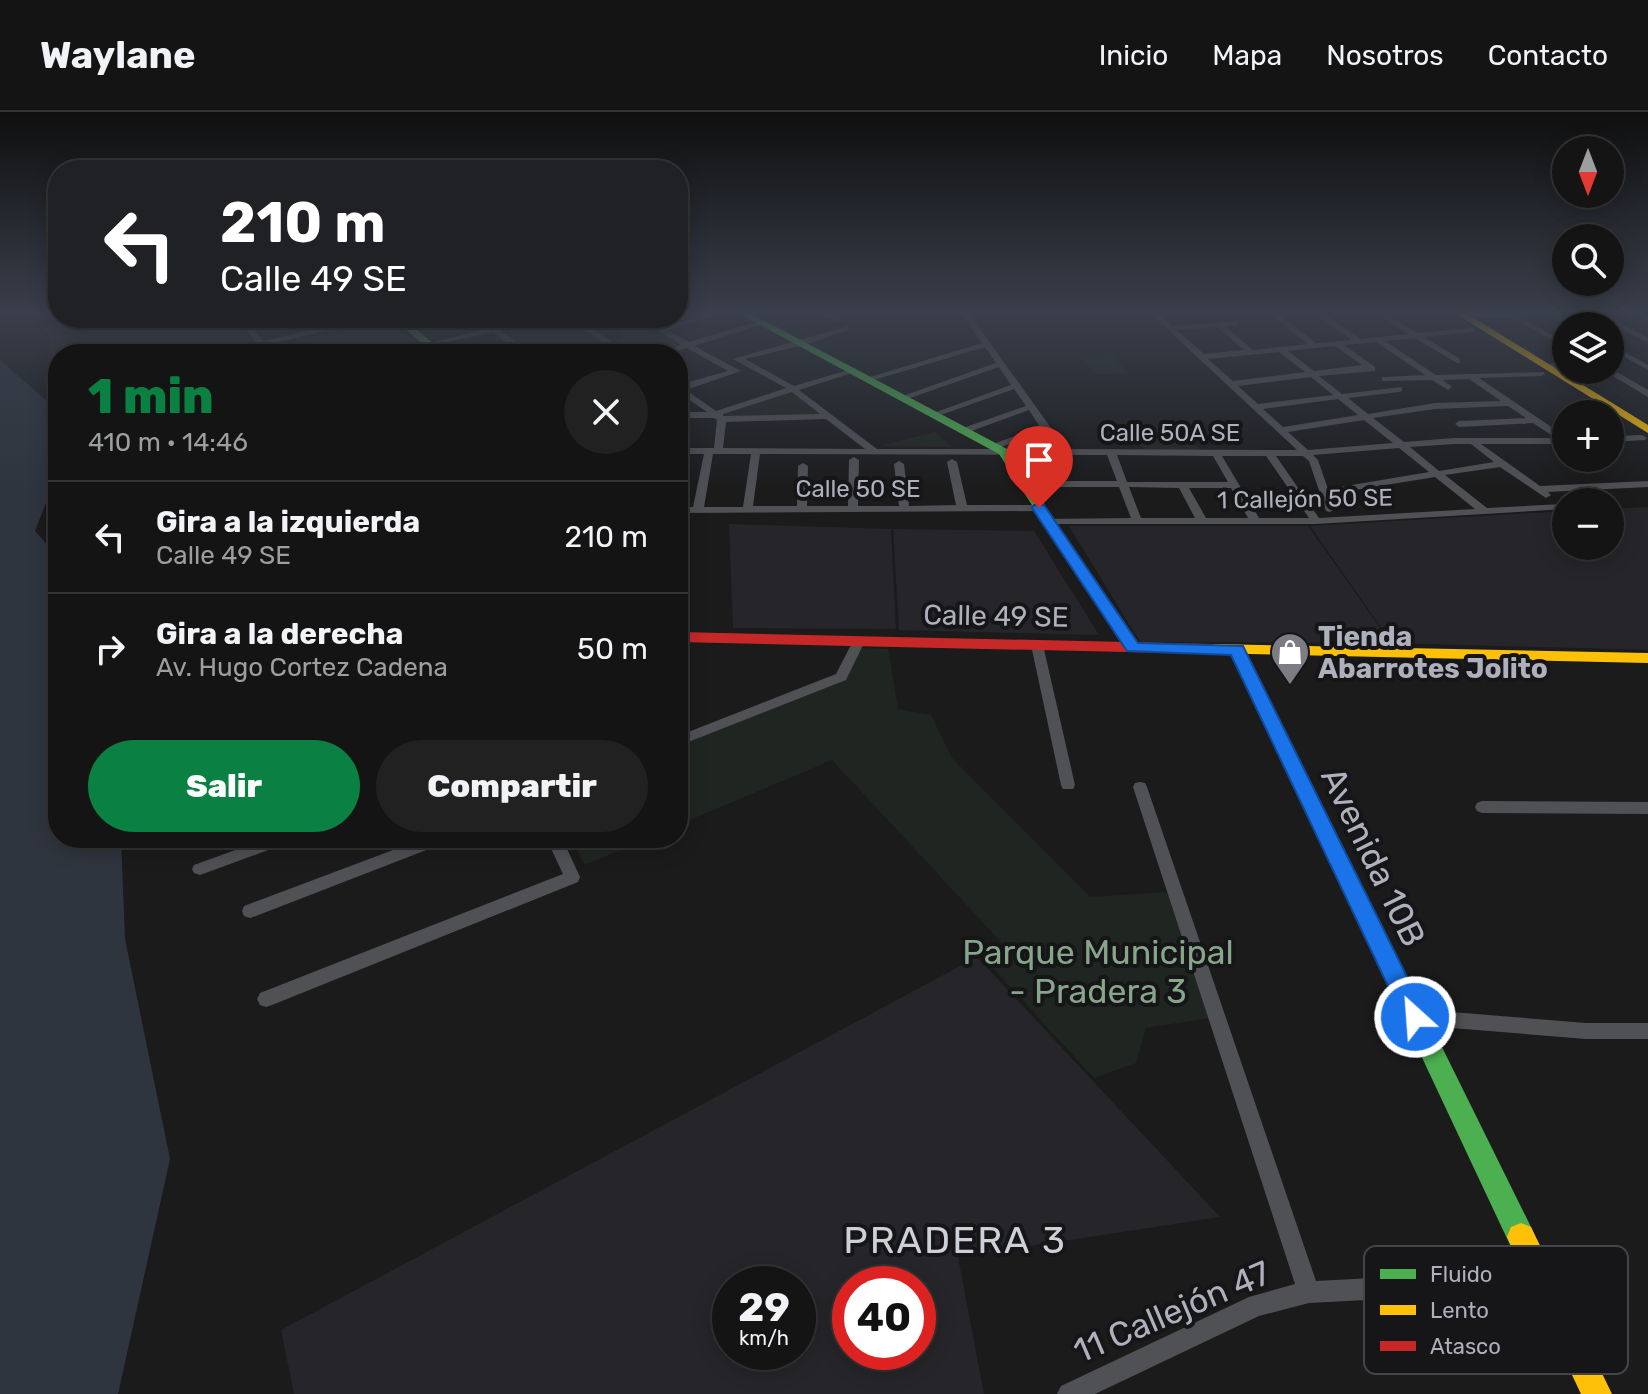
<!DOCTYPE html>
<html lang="es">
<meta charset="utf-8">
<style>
body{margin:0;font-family:Rubik,sans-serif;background:#212122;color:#f1f3f6;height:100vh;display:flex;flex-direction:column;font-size:30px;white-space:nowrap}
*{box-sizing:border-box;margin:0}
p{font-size:26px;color:#9d9ea0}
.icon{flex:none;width:44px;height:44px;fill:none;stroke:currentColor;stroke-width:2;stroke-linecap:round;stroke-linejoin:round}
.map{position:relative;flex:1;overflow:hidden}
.sheet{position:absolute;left:48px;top:232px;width:640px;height:504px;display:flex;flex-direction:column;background:#141415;border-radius:32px;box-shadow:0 4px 20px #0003,0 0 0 2px #333334}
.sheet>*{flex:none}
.banner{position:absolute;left:48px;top:48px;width:640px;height:168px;border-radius:32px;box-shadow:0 4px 20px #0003,0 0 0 2px #333334;background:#202124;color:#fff;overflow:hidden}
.needle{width:52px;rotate:180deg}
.buttons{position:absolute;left:1552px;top:24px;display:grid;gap:16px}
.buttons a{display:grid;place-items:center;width:72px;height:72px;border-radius:50%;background:#141415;box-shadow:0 4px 20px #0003,0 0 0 2px #333334;font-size:40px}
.speed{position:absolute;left:712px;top:1154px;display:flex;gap:16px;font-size:40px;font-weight:700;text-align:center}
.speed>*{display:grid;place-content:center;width:104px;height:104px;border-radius:50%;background:#141415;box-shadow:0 4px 20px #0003,0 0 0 2px #333334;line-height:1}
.speed small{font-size:20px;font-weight:400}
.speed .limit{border:12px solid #d22;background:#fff;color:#111}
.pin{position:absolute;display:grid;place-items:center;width:68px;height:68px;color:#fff;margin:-82px -34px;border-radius:50% 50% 50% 0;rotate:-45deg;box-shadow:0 0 8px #0007}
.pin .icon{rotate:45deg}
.me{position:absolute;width:88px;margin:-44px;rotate:334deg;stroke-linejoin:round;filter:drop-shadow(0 0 6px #0008)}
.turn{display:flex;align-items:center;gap:28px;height:168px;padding:0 40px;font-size:36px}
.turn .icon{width:104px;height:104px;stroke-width:2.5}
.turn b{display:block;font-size:56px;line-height:68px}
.round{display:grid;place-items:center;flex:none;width:84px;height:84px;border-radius:42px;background:#212122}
.overview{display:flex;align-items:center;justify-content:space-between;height:136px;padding:0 40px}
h1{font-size:48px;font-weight:800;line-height:60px;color:#0b8043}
.cta{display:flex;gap:16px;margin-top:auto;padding:16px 40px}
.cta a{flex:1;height:92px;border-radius:48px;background:#0b8043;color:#fff;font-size:32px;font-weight:800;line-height:92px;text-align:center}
.cta a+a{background:#212122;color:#f1f3f6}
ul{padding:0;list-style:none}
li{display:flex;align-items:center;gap:24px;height:112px;padding:0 40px;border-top:2px solid #333334}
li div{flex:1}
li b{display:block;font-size:30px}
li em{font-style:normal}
header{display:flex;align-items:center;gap:48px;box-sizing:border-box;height:112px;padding:0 40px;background:#141415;border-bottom:2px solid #333334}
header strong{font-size:38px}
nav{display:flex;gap:44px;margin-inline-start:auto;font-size:28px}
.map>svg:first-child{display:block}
.built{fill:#262529;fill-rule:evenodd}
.green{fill:#1f2621}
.water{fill:#2f353e}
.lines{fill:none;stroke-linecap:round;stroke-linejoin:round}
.street{fill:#505155;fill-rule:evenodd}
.fast{fill:#4caf50;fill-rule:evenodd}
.slow{fill:#ffc107;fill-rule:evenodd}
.jam{fill:#c62828;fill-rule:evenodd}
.route{fill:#1a73e8;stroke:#114b97;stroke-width:2}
.labels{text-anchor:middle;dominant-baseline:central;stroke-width:8;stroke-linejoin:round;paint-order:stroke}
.far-street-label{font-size:24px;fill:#aeb1bc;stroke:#161518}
.street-label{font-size:28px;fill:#aeb1bc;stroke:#161518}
.poi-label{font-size:28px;font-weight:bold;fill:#aeb1bc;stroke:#161518;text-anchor:start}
.near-street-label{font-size:34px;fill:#aeb1bc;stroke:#161518}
.near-park-label{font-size:34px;fill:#86a58a;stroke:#161518}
.near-quarter-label{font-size:38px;letter-spacing:2px;fill:#ced0d8;stroke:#161518}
.key{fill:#161518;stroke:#444449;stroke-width:2}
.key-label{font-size:22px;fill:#aeb1bc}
</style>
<header>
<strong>Waylane</strong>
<nav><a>Inicio</a><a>Mapa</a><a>Nosotros</a><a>Contacto</a></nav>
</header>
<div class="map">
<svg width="1648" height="1282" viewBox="0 0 1648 1282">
<rect width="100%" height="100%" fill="#1b1b1c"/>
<g class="built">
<polygon points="85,206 238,206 262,242 58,242 58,280 44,270 51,228 44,216"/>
<polygon points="583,206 666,206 673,210 656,215 686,233 637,242 618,229 626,226 614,218 606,221"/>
<polygon points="387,207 429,242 280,242 273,234"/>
<polygon points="1648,395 1648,538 1392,531 1310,414 1566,399 1566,434 1610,434 1610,397"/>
<polygon points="729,412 891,417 896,517 733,516"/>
<polygon points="1069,414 1308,414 1391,531 1140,530"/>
<polygon points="893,417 1034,419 1099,523 899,518"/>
<path d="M977,845L1220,1105L958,1145L984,1282H294L281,1218ZM798,1172V1240H730V1172ZM918,1172V1240H850V1172Z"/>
</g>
<g class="green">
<polygon points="545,206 568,206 618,240 531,242 498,217"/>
<polygon points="1110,241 1129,261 1096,263 1077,243"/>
<polygon points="791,279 824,303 725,306 720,302"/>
<polygon points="1181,317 1201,339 1145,338 1127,321"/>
<polygon points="935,320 952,335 879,334"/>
<polygon points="857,536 888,537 898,597 931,603 952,646 1090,785 1167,780 1209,906 1146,916 1136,951 1094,966 981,843 1003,832 832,648 678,713 678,631 843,566"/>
<polygon points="570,726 648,726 585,753"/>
</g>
<polygon class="water" points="0,248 58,299 58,360 35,419 58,445 58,726 121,726 125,827 170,1047 118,1282 0,1282"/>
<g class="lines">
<g class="street">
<path d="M714,200H726L667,218L689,230L759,209L766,211L694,234L741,259L686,278L716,299L786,276L733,247L848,214V218L804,233L745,247L794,274L855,256V260L799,278L877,337H991L990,333L1040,315L1029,298L966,321H960V317L1026,294L1014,277L935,305L928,303L1011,273L999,255L904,288L897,286L996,251L985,235L867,270V266L982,231L960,200H968L1066,337L1297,338L1149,200H1157L1172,214L1238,209V213L1225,214L1253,238L1308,232L1267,200H1276L1316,231L1352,228L1312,200H1321L1361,227L1408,222L1374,200H1383L1417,221L1471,216H1474V220L1424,225L1460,247V251H1457L1415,226L1385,229L1436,263L1544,260L1545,262L1541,264L1479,266L1566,325V332H1481L1540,374L1648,369V375L1548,380L1551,383L1546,386L1500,355L1445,363L1487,396L1562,392L1566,393V397L1316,412H1048L1044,411V407L1131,406L1119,375H1024L1019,372L1024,369H1117L1107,343L760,342L753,394H797L798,354L803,351L808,354L807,394H848L849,348L854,345L859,348L858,394H899L894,352L899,349L904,352L909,394L956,393L947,350L952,347L957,350L967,393H1039L1044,396L1039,399L678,401V395H693L704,342H678V336H714L717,308L714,306H678V300H707L678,280V273L728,259L687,236L666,242H654L681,233L657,218ZM1217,215L1244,238L1204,242L1177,218ZM1376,230L1425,263L1385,265H1382V269L1432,268L1448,278L1452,275L1443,268L1469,267L1501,289L1435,291L1368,302L1348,286L1399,280L1402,279V275L1342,282L1319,264L1375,259V255L1344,233ZM1335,234L1362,253L1314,259L1288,239ZM1279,240L1305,260L1233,269L1208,247ZM1311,265L1333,283L1258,292L1238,274ZM792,280L820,302L723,304V302ZM1338,287L1358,303L1283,315L1263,297ZM1508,294L1526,306L1459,309L1455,312L1459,315L1533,311L1556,326H1454L1404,330L1373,306L1435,297ZM826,307L865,337L723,336L726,310ZM1364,308L1393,331L1308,338L1288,320ZM1044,319L1056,337H995H996ZM1454,332H1471L1494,350L1439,359L1410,335ZM1399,336L1429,360L1328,377L1318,348L1313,343ZM713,342H751L743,395H704ZM1117,343L1213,344L1228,370H1127ZM1222,344H1266L1309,406H1259ZM1276,344H1303L1309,349L1326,399L1330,400L1335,397L1330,382L1435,365L1475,397L1319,406ZM1129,375L1179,376L1195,406H1141ZM1189,376H1231L1248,406H1206Z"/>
<polygon points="817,200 827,200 843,208 836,210"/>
<polygon points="1502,200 1511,200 1566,231 1566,236"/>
<polygon points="1544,200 1553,200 1577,214 1568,214"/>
<polygon points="1589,200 1598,200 1648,226 1648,231"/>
<polygon points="1629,200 1639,200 1648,204 1648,209"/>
<polygon points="238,206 246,206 263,229 365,206 379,206 266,233 272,242 264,242"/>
<polygon points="436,206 449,206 408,217 404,215"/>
<polygon points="531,206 545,206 500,218 531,242 522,242 493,220 429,234 425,232"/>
<polygon points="567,206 576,206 630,242 621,242"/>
<polygon points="1610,232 1648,253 1648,258 1610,237"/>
<polygon points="1566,251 1566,255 1545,256 1541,254 1545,252"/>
<polygon points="1610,256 1648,278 1648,285 1603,258"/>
<polygon points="1642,323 1647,326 1645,328 1610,330 1610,324"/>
<polygon points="1587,346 1598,346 1603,350 1595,352"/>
<polygon points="859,525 865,529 846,568 678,634 678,624 836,562 853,529"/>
<polygon points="1037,529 1043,533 1075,673 1073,677 1063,677 1061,673 1031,533"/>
<polygon points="1140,670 1145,671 1147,675 1316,1169 1542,1157 1550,1160 1553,1168 1550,1176 1542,1179 1309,1191 1259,1204 1095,1282 1057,1282 1061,1274 1249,1185 1295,1172 1133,675 1135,671"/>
<polygon points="1482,689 1648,690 1648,702 1482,701 1477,699 1475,695 1477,691"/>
<polygon points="268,726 293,726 290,730 200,763 194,761 192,757 194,753"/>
<polygon points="425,726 450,726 447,730 256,804 250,806 244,804 242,799 244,794"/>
<polygon points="546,726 562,726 580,765 578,770 272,893 266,895 260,893 257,887 260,881 563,762"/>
<polygon points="1415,897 1586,911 1648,911 1648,927 1586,927 1415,913 1409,911 1406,905 1409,899"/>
</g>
<g class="fast">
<polygon points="736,200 748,200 1007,337 1141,536 1139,540 1127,540 999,342"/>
<polygon points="1460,200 1556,200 1551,203 1463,205 1458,202"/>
<polygon points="392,206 403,206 446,242 435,242"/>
<polygon points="1382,828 1390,830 1531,1115 1535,1125 1531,1135 1521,1139 1511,1135 1371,837 1374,830"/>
</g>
<g class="slow">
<polygon points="1453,200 1464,200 1648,313 1648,321"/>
<polygon points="1213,532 1648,541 1648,551 1207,541 1205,537 1207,533"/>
<polygon points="1521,1111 1531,1115 1612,1282 1581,1282 1507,1125 1511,1115"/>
</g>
<g class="jam">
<polygon points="678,520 1213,532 1221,537 1213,542 678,530"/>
<polygon points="1237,533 1245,538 1390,830 1393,837 1390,844 1382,846 1374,844 1229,538"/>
</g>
</g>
<linearGradient id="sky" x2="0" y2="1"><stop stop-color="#0f0f0f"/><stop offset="0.53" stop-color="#393f4b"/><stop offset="1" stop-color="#393f4b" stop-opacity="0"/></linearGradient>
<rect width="1648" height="379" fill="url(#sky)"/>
<polygon class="route" points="1034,393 1044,393 1138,531 1243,534 1423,897 1426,905 1423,912 1415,915 1406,912 1231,543 1127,539 1032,396"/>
<defs>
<g id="shop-pin" transform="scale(2)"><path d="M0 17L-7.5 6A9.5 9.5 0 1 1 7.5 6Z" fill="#7b7c84" stroke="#161518"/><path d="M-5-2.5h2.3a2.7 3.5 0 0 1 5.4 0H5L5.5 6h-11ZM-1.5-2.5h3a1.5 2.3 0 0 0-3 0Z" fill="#fff"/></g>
</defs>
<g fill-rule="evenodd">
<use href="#shop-pin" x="1290" y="540"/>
</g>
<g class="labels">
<g class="far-street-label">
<text x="1170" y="321">Calle 50A SE</text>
<text x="858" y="377">Calle 50 SE</text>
<text transform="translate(1305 387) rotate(-1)">1 Callejón 50 SE</text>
</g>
<g class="street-label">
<text transform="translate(996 504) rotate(1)">Calle 49 SE</text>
</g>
<g class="poi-label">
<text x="1318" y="524">Tienda<tspan x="1318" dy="32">Abarrotes Jolito</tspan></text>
</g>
<g class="near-street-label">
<text transform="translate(1373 745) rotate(64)">Avenida 10B</text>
<text transform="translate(1172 1200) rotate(-23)">11 Callejón 47</text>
</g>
<g class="near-park-label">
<text x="1098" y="840">Parque Municipal<tspan x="1098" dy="39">- Pradera 3</tspan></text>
</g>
<g class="near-quarter-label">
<text x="955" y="1128">PRADERA 3</text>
</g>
</g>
<rect x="1364" y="1134" width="264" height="128" rx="12" class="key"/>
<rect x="1380" y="1157" width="36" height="10" fill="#4caf50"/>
<rect x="1380" y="1193" width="36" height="10" fill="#ffc107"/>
<rect x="1380" y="1229" width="36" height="10" fill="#c62828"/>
<g class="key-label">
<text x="1430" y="1170">Fluido</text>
<text x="1430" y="1206">Lento</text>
<text x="1430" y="1242">Atasco</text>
</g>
</svg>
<div class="buttons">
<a><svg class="needle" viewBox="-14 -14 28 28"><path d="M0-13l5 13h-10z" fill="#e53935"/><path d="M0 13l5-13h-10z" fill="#9d9ea0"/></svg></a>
<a><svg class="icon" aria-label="search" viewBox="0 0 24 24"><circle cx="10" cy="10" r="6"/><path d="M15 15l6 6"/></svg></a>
<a><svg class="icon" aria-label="layers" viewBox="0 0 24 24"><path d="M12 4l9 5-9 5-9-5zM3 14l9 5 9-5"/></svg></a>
<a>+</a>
<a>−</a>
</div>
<div class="speed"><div>29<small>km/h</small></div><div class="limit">40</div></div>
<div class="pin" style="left:1039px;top:396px;background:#d93025"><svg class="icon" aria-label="arrive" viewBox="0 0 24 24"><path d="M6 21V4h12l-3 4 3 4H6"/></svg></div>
<svg class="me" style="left:1415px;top:905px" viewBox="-20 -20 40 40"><circle r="17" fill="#1a73e8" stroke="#fff" stroke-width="3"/><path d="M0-11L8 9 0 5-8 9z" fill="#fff"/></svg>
<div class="banner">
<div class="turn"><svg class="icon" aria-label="left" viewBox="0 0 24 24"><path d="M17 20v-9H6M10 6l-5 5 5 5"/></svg><div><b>210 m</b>Calle 49 SE</div></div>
</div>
<section class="sheet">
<div class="overview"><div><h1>1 min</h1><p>410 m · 14:46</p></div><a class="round"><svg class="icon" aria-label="close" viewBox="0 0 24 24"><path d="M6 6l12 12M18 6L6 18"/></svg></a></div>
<ul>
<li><svg class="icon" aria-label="left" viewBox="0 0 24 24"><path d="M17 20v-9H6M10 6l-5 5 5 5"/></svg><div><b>Gira a la izquierda</b><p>Calle 49 SE</p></div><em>210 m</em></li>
<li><svg class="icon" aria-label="right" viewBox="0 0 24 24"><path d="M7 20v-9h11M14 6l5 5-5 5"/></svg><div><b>Gira a la derecha</b><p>Av. Hugo Cortez Cadena</p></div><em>50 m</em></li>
</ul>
<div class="cta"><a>Salir</a><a>Compartir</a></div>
</section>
</div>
